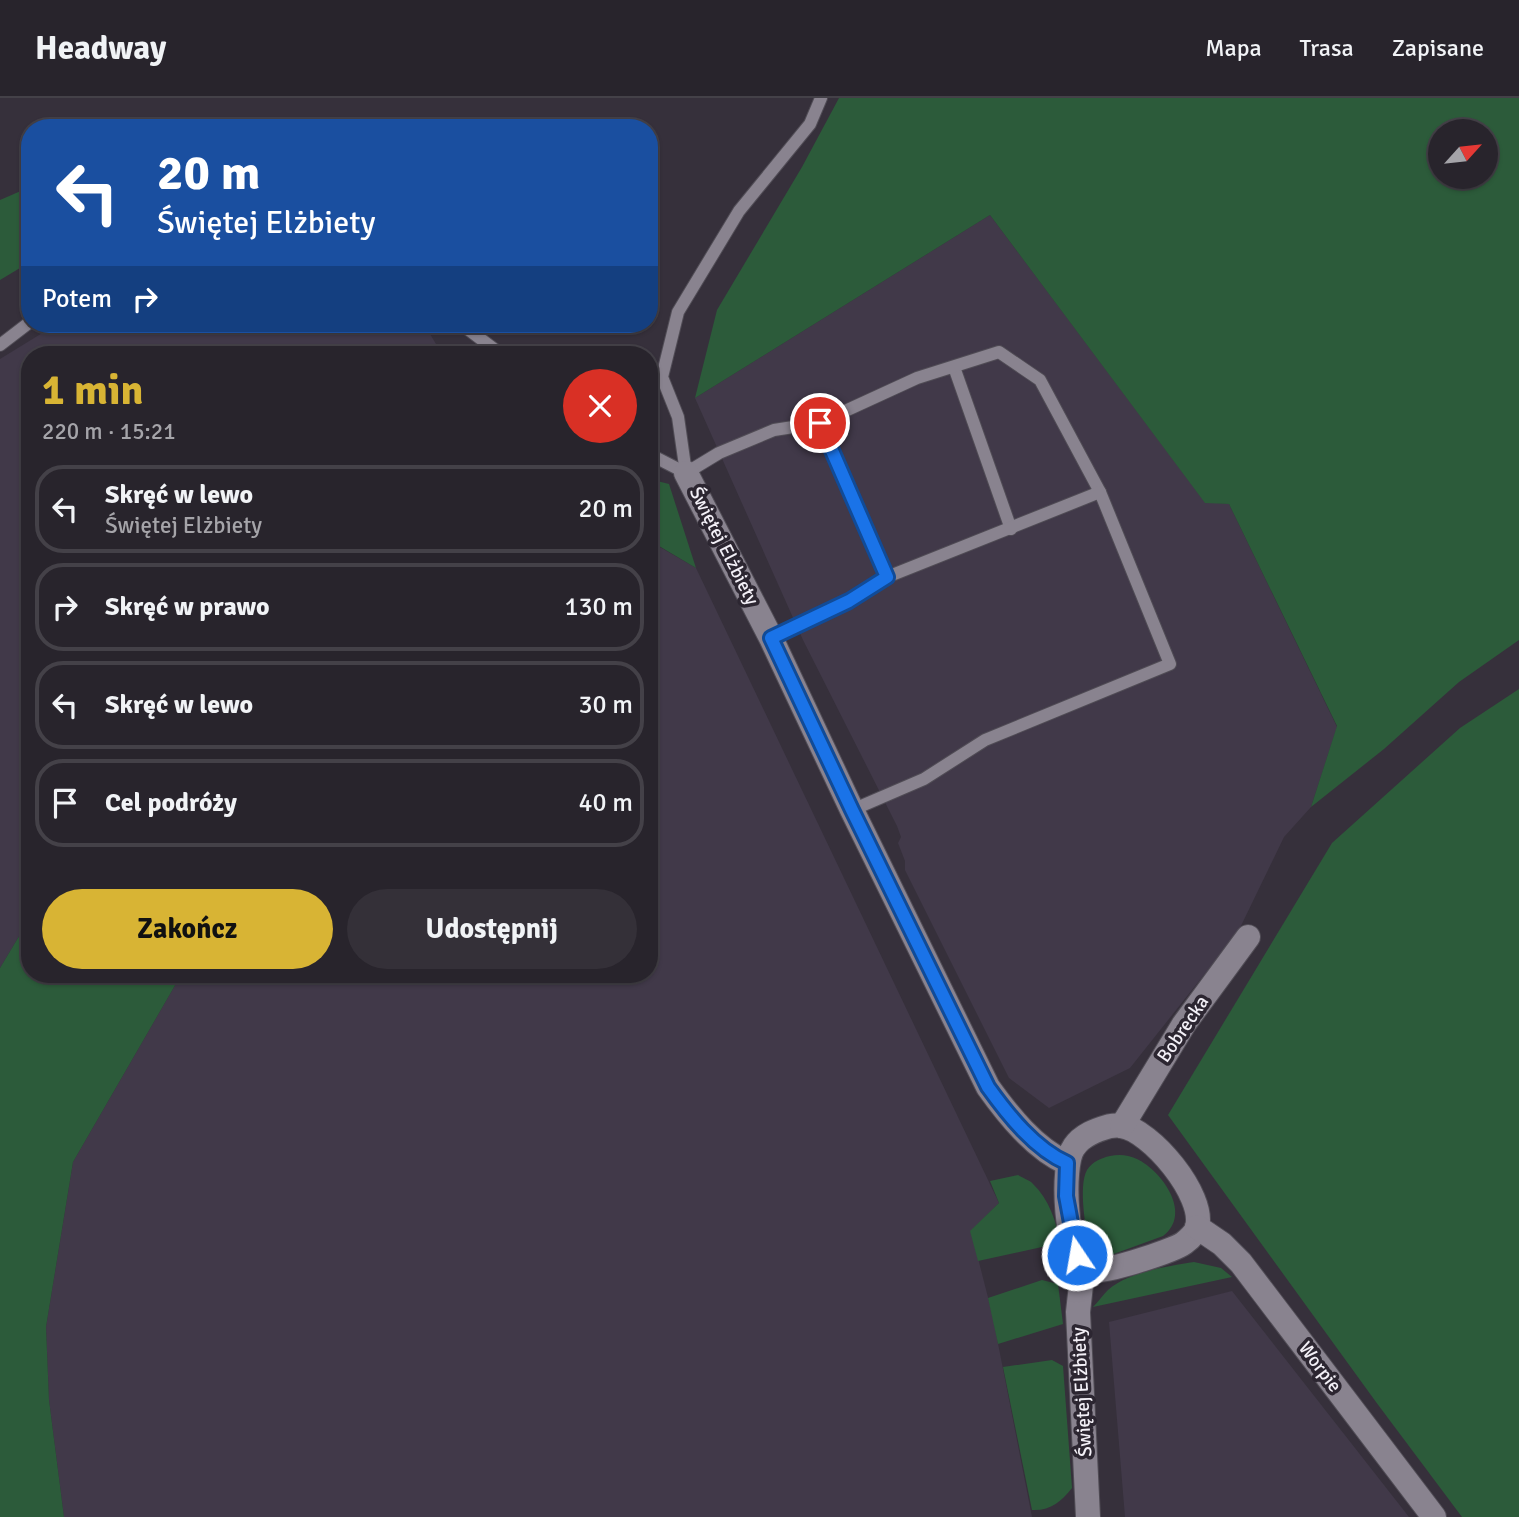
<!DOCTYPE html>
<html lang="pl">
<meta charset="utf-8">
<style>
body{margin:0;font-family:Signika,sans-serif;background:#343038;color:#f1f3f6;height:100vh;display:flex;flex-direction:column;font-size:26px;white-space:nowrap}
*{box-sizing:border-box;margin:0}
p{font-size:23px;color:#a5a4a9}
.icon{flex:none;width:38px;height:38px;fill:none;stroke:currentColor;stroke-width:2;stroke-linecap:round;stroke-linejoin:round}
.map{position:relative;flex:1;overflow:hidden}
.drawer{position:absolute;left:21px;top:248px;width:637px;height:637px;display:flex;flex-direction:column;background:#28242c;border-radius:28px;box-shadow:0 2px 5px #0004,0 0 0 2px #444148}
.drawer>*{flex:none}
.hud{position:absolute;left:21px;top:21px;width:637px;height:214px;border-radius:28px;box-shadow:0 2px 5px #0004,0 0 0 2px #444148;background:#1a4fa0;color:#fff;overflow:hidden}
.needle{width:46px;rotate:63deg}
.buttons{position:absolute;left:1428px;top:21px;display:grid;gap:14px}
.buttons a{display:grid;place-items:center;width:70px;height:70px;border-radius:50%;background:#28242c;box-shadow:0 2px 5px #0004,0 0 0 2px #444148;font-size:35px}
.pin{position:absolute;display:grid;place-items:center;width:60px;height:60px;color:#fff;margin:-30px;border:4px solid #fff;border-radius:50%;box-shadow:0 2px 7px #0007}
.me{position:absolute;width:77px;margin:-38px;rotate:348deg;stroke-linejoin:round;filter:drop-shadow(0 0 5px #0008)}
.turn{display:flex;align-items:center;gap:24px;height:147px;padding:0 21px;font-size:32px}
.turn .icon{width:91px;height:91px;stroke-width:2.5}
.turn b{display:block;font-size:49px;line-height:60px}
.then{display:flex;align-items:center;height:66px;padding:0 21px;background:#0003;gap:14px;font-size:26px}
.round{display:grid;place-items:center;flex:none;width:74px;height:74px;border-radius:37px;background:#343038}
.head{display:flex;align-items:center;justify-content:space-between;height:119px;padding:0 21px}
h1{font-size:42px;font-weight:700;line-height:52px;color:#d8b434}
.cta{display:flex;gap:14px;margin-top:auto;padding:14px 21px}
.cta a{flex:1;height:80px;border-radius:42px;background:#d8b434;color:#111;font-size:28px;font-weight:700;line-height:80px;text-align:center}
.cta a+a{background:#343038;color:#f1f3f6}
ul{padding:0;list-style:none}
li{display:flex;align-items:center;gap:21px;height:88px;margin:0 14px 10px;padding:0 7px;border:4px solid #444148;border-radius:28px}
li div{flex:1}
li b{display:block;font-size:26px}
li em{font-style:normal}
header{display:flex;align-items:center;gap:42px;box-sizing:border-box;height:98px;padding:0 35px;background:#28242c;border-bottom:2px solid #444148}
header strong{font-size:33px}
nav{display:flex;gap:38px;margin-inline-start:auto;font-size:24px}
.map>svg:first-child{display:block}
.built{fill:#413949}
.green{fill:#2c5b3a;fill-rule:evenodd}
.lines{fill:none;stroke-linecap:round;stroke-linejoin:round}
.lane-casing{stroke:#504c55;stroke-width:14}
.street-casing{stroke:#504c55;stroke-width:26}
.lane{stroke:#89838f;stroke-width:12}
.street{stroke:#89838f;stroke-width:24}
.route-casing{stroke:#114b97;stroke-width:18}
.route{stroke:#1a73e8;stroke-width:12}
.labels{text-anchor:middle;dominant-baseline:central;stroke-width:7;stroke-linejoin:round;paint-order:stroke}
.street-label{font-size:19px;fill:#f3f0f7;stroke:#2c2631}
</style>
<header>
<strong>Headway</strong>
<nav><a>Mapa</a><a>Trasa</a><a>Zapisane</a></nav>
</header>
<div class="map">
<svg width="1519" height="1419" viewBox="0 0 1519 1419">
<rect width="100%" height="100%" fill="#36303b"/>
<g class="built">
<polygon points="990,117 1205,404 1229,406 1337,629 1311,709 1284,739 1238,834 1130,970 1049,1010 1009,980 905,772 905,763 898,745 901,739 897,728 803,542 695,300"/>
<polygon points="57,226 424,226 436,246 420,257 155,257 144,250 51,251 56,257 30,257 30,820 0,870 0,261"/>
<polygon points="658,448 696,470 999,1105 971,1133 992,1215 1032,1419 64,1419 49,1302 46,1229 73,1064 181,877 649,877 649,458"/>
<polygon points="1232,1193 1409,1419 1125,1419 1109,1224"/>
</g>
<g class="green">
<path d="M839,0H1519V542L1459,584L1384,651L1311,709L1337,628L1229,406L1205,405L990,117L695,300L717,212L802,69ZM1440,33H1486V79H1440Z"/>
<polygon points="30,89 30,164 0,182 0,102"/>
<polygon points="103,246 145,250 155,257 56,257 50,250"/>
<polygon points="649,381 669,386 696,470 659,448 649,458"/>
<polygon points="1519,591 1519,1419 1462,1419 1376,1304 1168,1017 1332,745 1460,630"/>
<polygon points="30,820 30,877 181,877 73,1064 46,1229 49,1302 64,1419 0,1419 0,870"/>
<path d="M1110,1058C1120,1056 1128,1057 1137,1061C1162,1073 1193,1116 1163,1138L1111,1157L1093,1154L1089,1149C1086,1131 1078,1088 1087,1072C1092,1064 1101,1060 1110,1058Z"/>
<path d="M1018,1077C1022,1080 1030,1082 1033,1086C1049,1101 1057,1125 1060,1145L978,1163L970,1133L999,1105L990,1083Z"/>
<path d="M1194,1164L1221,1170L1232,1179L1093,1209C1098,1204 1103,1197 1108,1192C1128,1174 1169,1168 1194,1164Z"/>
<polygon points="1042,1182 1058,1186 1063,1226 998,1246 988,1200"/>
<path d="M1052,1262L1063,1268L1072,1390C1061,1404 1050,1413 1032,1412L1003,1269Z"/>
</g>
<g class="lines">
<g class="lane-casing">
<g id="lane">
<polyline points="461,226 502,257"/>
<polyline points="0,247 30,224"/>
<polyline points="954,269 1011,431"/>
<polyline points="819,325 887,479"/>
<polyline points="649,356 686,375"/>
<polyline points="686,375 719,355 774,332 819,325 917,280 999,254 1040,282 1100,394"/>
<polyline points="686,375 678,319 662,279 678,214 739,113 810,26 821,0"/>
<polyline points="771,540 849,503 887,479 1100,394 1170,566 985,642 924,681 852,712"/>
</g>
</g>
<g class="street-casing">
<g id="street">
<path d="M686,375L771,540L852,712L988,989C1008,1017 1035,1051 1067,1065"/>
<path d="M1110,1028C1113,1028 1117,1027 1121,1028C1150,1031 1206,1098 1197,1129C1196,1135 1188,1142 1184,1145C1173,1153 1097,1178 1087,1172C1066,1160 1060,1068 1074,1049C1082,1037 1096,1032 1110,1028Z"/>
<polyline points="1122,1028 1184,926 1248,839"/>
<polyline points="1197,1129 1222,1146 1241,1165 1434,1419"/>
<polyline points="1083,1169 1078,1214 1088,1419"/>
</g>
</g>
<use href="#lane" class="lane"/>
<use href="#street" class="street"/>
</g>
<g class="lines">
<g class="route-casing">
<path id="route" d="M820,325L887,479L849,503L771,540L852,712L988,989C1008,1017 1035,1051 1067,1065L1066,1098L1077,1157"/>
</g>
<use href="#route" class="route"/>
</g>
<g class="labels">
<g class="street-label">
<text transform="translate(724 448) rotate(63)">Świętej Elżbiety</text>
<text transform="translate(1183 931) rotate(-56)">Bobrecka</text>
<text transform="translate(1320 1269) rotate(53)">Worpie</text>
<text transform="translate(1082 1294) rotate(-93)">Świętej Elżbiety</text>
</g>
</g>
</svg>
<div class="buttons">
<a><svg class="needle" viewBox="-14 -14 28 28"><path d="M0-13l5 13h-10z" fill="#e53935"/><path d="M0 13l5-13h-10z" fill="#a5a4a9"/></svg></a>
</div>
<div class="pin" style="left:820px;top:325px;background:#d93025"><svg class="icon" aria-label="arrive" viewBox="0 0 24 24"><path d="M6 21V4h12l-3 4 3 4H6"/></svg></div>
<svg class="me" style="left:1077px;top:1157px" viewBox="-20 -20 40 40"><circle r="17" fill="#1a73e8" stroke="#fff" stroke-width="3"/><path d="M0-11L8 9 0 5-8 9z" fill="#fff"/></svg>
<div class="hud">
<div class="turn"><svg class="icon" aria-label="left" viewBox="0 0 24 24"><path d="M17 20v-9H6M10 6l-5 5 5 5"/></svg><div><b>20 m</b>Świętej Elżbiety</div></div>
<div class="then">Potem<svg class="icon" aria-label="right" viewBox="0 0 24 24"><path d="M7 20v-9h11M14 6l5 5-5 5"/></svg></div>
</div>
<section class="drawer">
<div class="head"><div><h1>1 min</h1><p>220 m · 15:21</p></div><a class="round" style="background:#d93025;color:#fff"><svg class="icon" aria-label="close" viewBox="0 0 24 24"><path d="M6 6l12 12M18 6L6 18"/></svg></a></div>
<ul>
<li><svg class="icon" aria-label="left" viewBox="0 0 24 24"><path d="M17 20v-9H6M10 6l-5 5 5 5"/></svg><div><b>Skręć w lewo</b><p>Świętej Elżbiety</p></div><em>20 m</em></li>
<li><svg class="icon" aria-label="right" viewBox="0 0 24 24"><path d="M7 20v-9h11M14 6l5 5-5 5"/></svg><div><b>Skręć w prawo</b></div><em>130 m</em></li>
<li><svg class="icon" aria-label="left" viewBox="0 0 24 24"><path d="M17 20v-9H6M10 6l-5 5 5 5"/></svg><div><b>Skręć w lewo</b></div><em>30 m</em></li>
<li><svg class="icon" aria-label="arrive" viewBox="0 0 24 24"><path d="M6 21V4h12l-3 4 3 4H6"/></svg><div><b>Cel podróży</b></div><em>40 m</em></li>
</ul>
<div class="cta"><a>Zakończ</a><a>Udostępnij</a></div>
</section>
</div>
